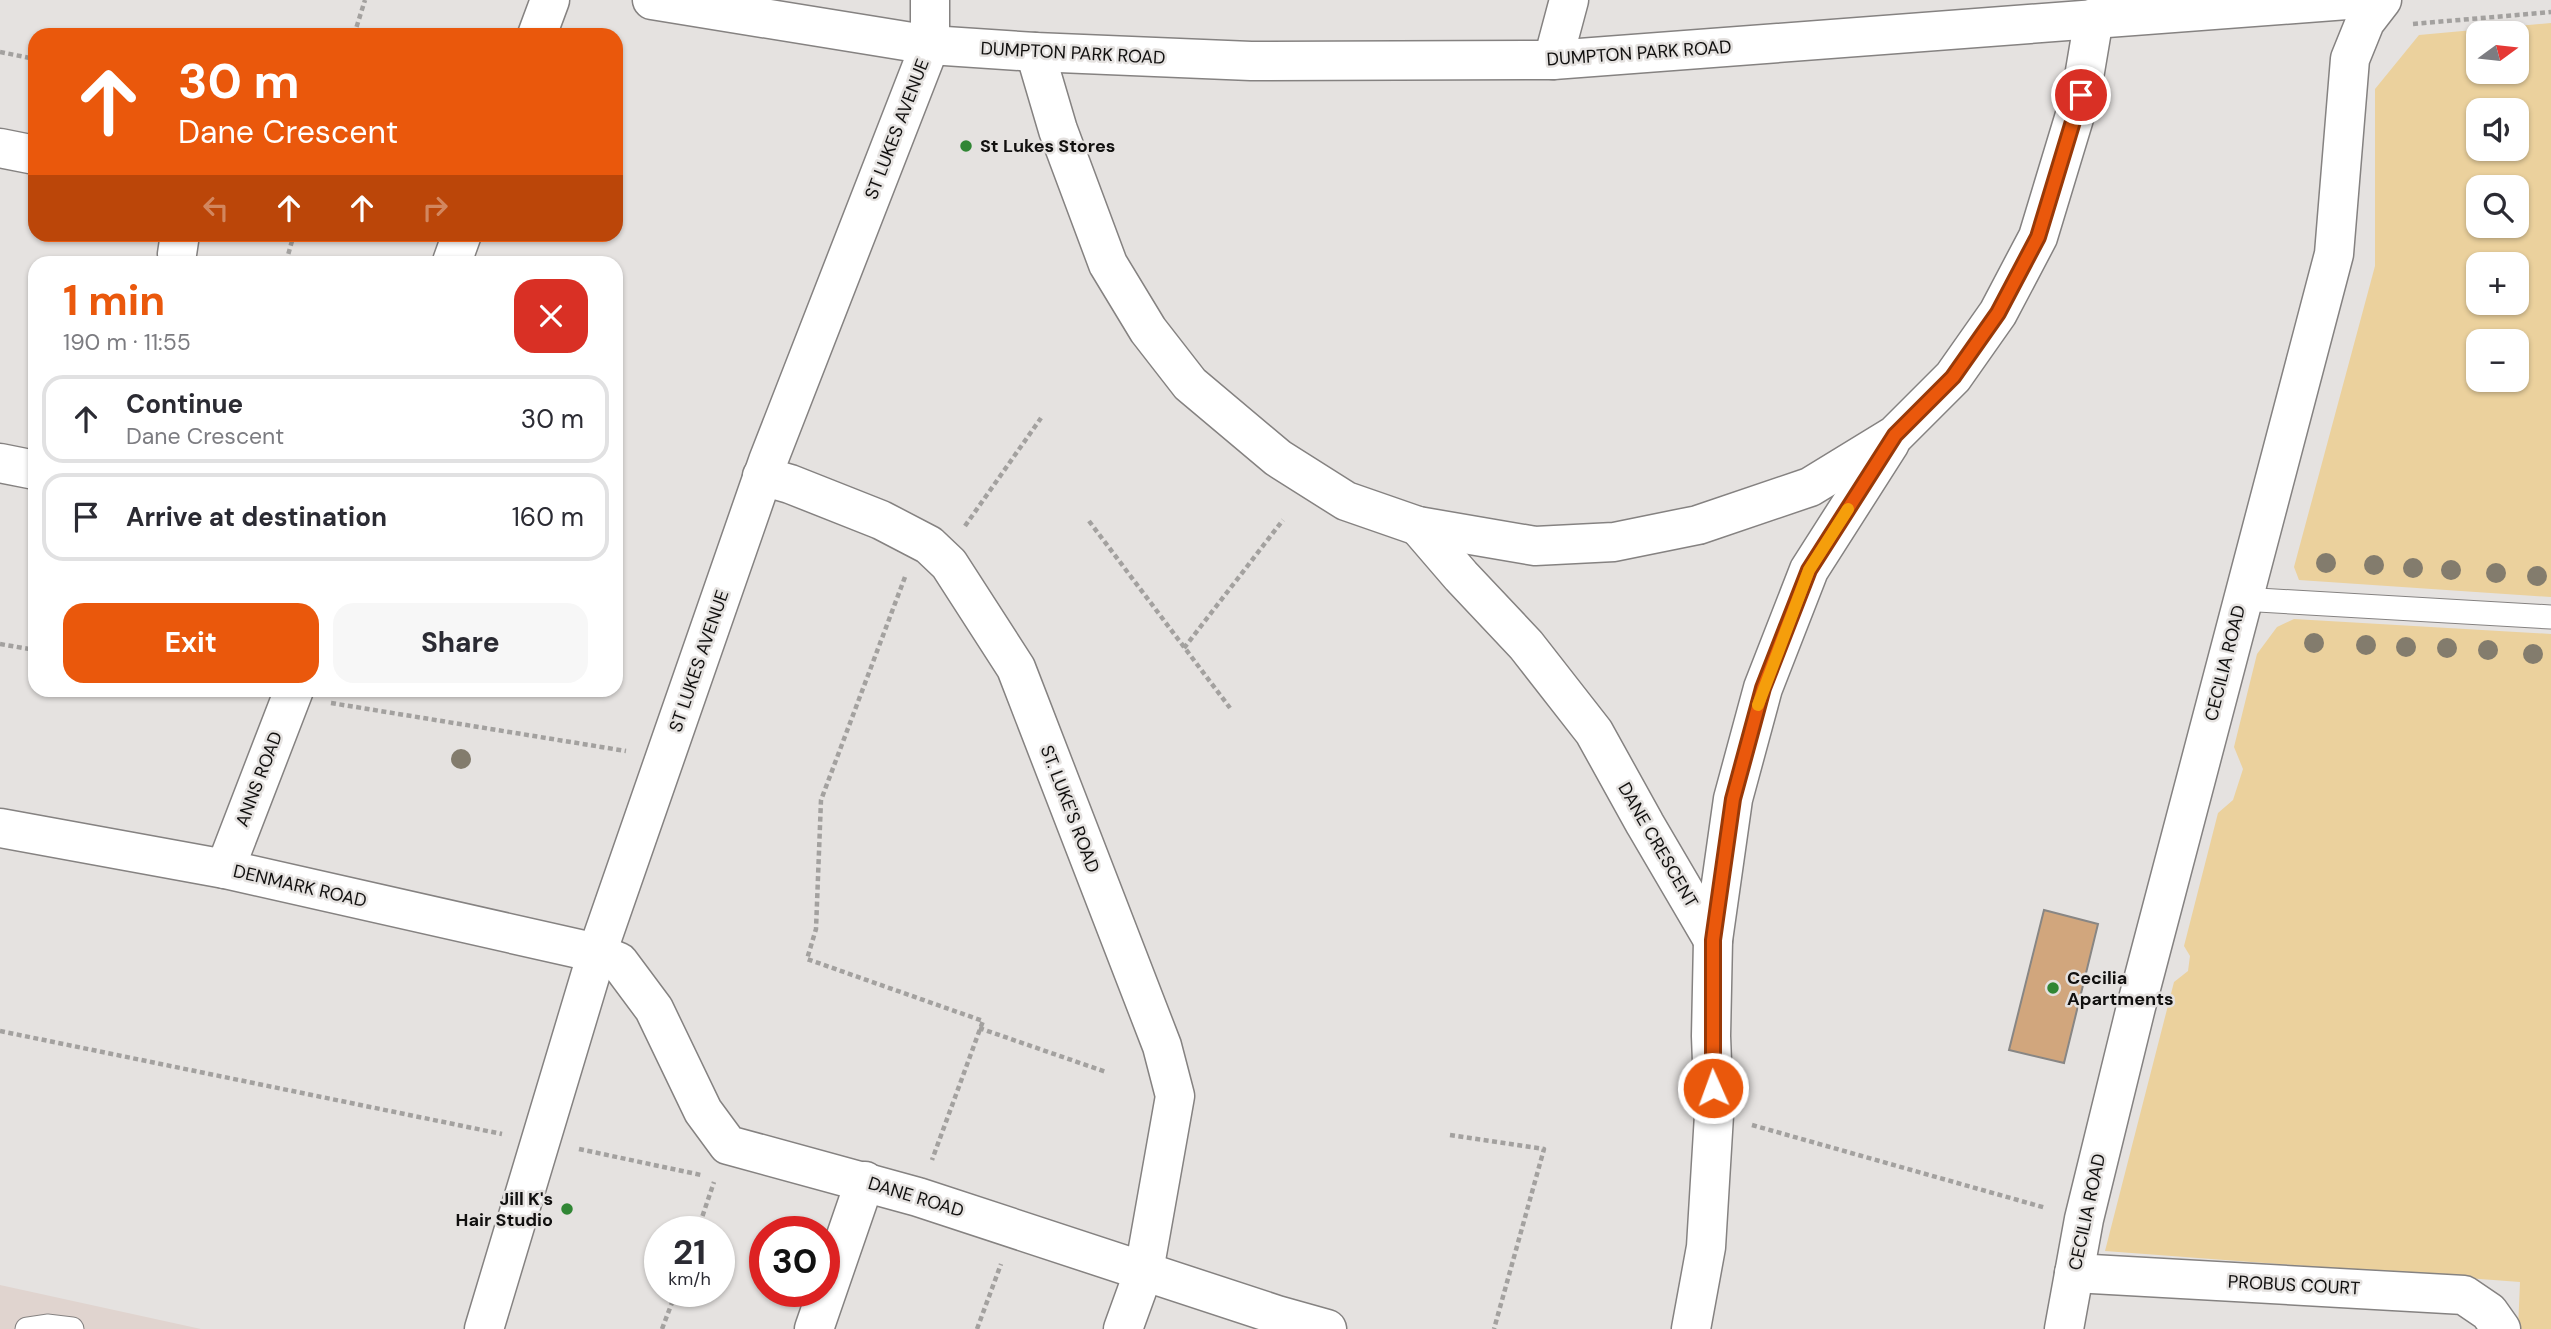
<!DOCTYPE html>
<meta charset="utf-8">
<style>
body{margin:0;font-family:"DM Sans",sans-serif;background:#f7f7f7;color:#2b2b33;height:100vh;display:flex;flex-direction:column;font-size:26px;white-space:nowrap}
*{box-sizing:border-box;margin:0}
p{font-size:23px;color:#7c7c81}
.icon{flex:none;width:38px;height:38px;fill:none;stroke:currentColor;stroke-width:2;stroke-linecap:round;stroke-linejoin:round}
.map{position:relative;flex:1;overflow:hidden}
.drawer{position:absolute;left:28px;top:256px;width:595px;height:441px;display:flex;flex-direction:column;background:#fff;border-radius:21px;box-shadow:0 2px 5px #0004}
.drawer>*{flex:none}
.banner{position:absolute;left:28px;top:28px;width:595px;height:214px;border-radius:21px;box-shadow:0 2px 5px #0004;background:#ea580c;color:#fff;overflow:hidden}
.needle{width:46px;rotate:75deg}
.controls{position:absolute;left:2466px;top:21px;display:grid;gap:14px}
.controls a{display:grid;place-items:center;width:63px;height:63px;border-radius:14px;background:#fff;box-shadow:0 2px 5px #0004;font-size:35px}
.speed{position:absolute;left:644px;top:1216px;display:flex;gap:14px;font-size:35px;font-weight:700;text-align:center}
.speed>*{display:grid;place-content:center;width:91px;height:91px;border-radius:50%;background:#fff;box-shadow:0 2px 5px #0004;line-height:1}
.speed small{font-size:18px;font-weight:400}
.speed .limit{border:10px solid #d22;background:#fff;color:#111}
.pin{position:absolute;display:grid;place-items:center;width:60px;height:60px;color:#fff;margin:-30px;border:4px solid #fff;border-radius:50%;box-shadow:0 2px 7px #0007}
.me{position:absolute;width:77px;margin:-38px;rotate:358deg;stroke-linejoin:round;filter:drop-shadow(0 0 5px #0008)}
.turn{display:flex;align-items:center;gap:24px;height:147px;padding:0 35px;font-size:32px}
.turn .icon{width:91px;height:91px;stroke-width:2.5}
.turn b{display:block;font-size:49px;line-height:60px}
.lanes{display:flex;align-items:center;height:66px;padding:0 35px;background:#0003;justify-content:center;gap:35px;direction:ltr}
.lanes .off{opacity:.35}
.round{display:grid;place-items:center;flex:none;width:74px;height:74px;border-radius:21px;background:#f7f7f7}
.summary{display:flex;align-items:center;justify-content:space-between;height:119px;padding:0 35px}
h1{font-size:42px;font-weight:700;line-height:52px;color:#ea580c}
.action{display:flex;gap:14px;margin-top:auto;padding:14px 35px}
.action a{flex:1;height:80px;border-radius:21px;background:#ea580c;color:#fff;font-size:28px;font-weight:700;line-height:80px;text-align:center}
.action a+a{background:#f7f7f7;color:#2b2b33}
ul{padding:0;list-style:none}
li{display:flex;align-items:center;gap:21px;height:88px;margin:0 14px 10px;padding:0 21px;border:4px solid #e1e1e2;border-radius:21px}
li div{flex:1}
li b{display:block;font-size:26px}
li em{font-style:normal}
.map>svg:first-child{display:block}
.built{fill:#e0d4cf}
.green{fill:#ebd19d;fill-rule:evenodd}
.building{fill:#d1a67d;stroke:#888684;stroke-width:2}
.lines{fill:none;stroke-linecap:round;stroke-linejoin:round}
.service-casing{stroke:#858281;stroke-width:25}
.minor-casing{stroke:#858281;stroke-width:41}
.tertiary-casing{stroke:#858281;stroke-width:41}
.path{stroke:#a3a19f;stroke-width:4.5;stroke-dasharray:5 3.5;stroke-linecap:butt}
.service{stroke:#fff;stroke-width:23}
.minor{stroke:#fff;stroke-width:38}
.tertiary{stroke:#fff;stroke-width:38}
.tree{fill:#837c6d}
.route-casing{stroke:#983908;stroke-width:18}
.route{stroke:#ea580c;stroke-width:12}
.slow{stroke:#f59e0b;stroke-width:12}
.poi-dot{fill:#308634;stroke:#e5e2e0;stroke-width:2.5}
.labels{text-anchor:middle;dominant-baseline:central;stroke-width:5;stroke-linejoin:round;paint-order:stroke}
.street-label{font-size:18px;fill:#11100f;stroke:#e5e2e0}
.poi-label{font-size:18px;font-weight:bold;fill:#11100f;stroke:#e5e2e0;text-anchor:start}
</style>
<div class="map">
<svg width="2551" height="1329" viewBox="0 0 2551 1329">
<rect width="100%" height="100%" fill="#e5e2e0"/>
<polygon class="built" points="0,1285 201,1329 0,1329"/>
<g class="green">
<path d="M2551,23V597L2299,580L2294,567L2375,266V89L2419,35ZM2478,33H2516V72H2478ZM2478,110H2516V149H2478ZM2478,187H2516V226H2478ZM2478,264H2516V303H2478ZM2478,341H2516V380H2478Z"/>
<polygon points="2294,619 2551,634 2551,1329 2518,1329 2520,1282 2105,1251 2174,982 2188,971 2190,956 2184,946 2218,813 2233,800 2243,769 2234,747 2257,654 2277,627"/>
</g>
<polygon class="building" points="2044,910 2098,924 2064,1063 2009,1050"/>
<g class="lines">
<g class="service-casing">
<g id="service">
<polyline points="2241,599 2551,617"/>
<polyline points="27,1329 47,1326 72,1329"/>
</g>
</g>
<g class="minor-casing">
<g id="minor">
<polyline points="652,0 930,45 1035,52 1251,61 1553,60 2347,0"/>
<polyline points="537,35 550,0"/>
<polyline points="1035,52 1058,130 1108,264 1148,330 1190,384 1278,458 1346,501 1418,526 1535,546 1614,542 1698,525 1810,487 1895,435 1953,377 1998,313 2038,237 2081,95 2094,18"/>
<polyline points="1553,60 1569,0"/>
<polyline points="0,148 35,155"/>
<polyline points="177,254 180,234"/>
<polyline points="452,262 462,234"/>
<polyline points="0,463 35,470"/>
<polyline points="762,476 790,484 881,520 929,545 949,564 1016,668 1162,1046 1175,1096 1144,1271 1123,1329"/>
<polyline points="1418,526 1461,576 1526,645 1594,732 1645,824 1713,940"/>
<polyline points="0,828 225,869 597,953 619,962 654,1009 703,1111 728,1145 918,1197 1277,1315 1327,1329"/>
<polyline points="225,869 294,690"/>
<polyline points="2074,1273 2464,1295 2489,1312 2501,1329"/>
<polyline points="814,1329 865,1181"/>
<polyline points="1691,1329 1706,1247 1714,1115 1711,1036 1713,940 1733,799 1763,688 1809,570 1890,443"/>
<polyline points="2064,1329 2084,1219 2136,1007 2334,254 2350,59 2365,22 2382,0"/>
</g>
</g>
<g class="tertiary-casing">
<polyline id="tertiary" points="484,1329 597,953 768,461 930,45 930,0"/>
</g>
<g class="path">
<polyline points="2413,24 2551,12"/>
<polyline points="354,35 365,0"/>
<polyline points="0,52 35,59"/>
<polyline points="286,262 294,234"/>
<polyline points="1089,521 1230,708"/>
<polyline points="965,526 1041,418"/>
<polyline points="905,577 821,800 816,929 807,959 983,1021 932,1160"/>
<polyline points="0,644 35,650"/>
<polyline points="1184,648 1283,520"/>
<polyline points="331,703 626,751"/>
<polyline points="979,1028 1106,1072"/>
<polyline points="0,1031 502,1134"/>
<polyline points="1752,1125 2046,1208"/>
<polyline points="1450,1135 1544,1149 1494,1329"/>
<polyline points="579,1149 701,1175"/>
<polyline points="697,1232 714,1182"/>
<polyline points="662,1329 676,1292"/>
<polyline points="977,1329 1001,1264"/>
</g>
<use href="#service" class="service"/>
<use href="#minor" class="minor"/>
<use href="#tertiary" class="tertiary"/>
</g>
<g class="tree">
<circle cx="2326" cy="563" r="10"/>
<circle cx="2374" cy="565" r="10"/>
<circle cx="2413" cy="568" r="10"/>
<circle cx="2451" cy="570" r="10"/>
<circle cx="2496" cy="573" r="10"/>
<circle cx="2537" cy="576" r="10"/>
<circle cx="2314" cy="643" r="10"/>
<circle cx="2366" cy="645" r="10"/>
<circle cx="2406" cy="647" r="10"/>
<circle cx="2447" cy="648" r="10"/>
<circle cx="2488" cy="650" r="10"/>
<circle cx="2533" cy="654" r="10"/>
<circle cx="461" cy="759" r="10"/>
</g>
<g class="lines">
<g class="route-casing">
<polyline id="route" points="1713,1088 1713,940 1733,799 1763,688 1809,570 1895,435 1953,377 1998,313 2038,237 2081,95"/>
</g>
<use href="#route" class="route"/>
<polyline class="slow" points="1758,705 1809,570 1848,509"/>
</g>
<g class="poi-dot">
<circle cx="966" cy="146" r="7"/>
<circle cx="2053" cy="988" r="7"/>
<circle cx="567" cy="1209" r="7"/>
</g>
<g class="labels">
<g class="street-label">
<text transform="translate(1073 53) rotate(3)">DUMPTON PARK ROAD</text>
<text transform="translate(1639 53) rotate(-4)">DUMPTON PARK ROAD</text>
<text transform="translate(897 129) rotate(-69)">ST LUKES AVENUE</text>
<text transform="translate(699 661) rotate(-71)">ST LUKES AVENUE</text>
<text transform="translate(2225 663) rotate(-76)">CECILIA ROAD</text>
<text transform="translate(259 779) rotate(-69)">ANNS ROAD</text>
<text transform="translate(1070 809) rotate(69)">ST. LUKE'S ROAD</text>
<text transform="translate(1658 845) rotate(60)">DANE CRESCENT</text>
<text transform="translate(300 886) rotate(13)">DENMARK ROAD</text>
<text transform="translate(916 1197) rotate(17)">DANE ROAD</text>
<text transform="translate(2087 1212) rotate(-78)">CECILIA ROAD</text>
<text transform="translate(2294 1285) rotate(3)">PROBUS COURT</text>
</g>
<g class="poi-label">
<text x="980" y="146">St Lukes Stores</text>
<text x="2067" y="978">Cecilia<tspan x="2067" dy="21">Apartments</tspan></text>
<text x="553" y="1199" text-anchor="end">Jill K's<tspan x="553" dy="21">Hair Studio</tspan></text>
</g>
</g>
</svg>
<div class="controls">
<a><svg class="needle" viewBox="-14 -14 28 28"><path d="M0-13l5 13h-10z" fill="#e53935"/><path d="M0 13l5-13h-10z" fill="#7c7c81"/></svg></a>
<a><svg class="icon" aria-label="sound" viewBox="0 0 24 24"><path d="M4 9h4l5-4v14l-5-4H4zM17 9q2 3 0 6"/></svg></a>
<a><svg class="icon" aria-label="search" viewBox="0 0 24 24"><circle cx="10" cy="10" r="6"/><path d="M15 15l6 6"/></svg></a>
<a>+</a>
<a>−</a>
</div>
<div class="speed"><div>21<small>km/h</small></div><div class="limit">30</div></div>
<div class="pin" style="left:2081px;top:95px;background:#d93025"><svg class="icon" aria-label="arrive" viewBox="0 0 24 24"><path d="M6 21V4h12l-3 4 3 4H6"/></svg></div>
<svg class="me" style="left:1713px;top:1088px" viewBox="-20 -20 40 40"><circle r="17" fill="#ea580c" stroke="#fff" stroke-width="3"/><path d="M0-11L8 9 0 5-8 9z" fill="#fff"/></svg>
<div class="banner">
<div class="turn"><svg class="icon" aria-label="ahead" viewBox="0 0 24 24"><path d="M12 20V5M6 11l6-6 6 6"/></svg><div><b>30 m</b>Dane Crescent</div></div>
<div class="lanes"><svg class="icon off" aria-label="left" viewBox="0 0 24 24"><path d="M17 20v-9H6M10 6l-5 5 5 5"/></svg><svg class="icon" aria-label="ahead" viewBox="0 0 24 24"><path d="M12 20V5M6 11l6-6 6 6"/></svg><svg class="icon" aria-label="ahead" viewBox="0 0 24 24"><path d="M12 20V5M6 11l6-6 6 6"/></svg><svg class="icon off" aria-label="right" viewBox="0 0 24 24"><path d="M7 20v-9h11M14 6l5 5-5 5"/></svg></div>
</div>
<section class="drawer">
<div class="summary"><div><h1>1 min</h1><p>190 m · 11:55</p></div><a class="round" style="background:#d93025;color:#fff"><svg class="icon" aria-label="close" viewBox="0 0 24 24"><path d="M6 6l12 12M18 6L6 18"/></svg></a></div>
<ul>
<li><svg class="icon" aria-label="ahead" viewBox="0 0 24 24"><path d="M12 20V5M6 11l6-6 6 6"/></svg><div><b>Continue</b><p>Dane Crescent</p></div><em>30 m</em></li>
<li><svg class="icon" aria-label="arrive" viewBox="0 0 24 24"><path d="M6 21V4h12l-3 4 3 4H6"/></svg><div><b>Arrive at destination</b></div><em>160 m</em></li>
</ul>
<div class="action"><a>Exit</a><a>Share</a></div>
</section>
</div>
